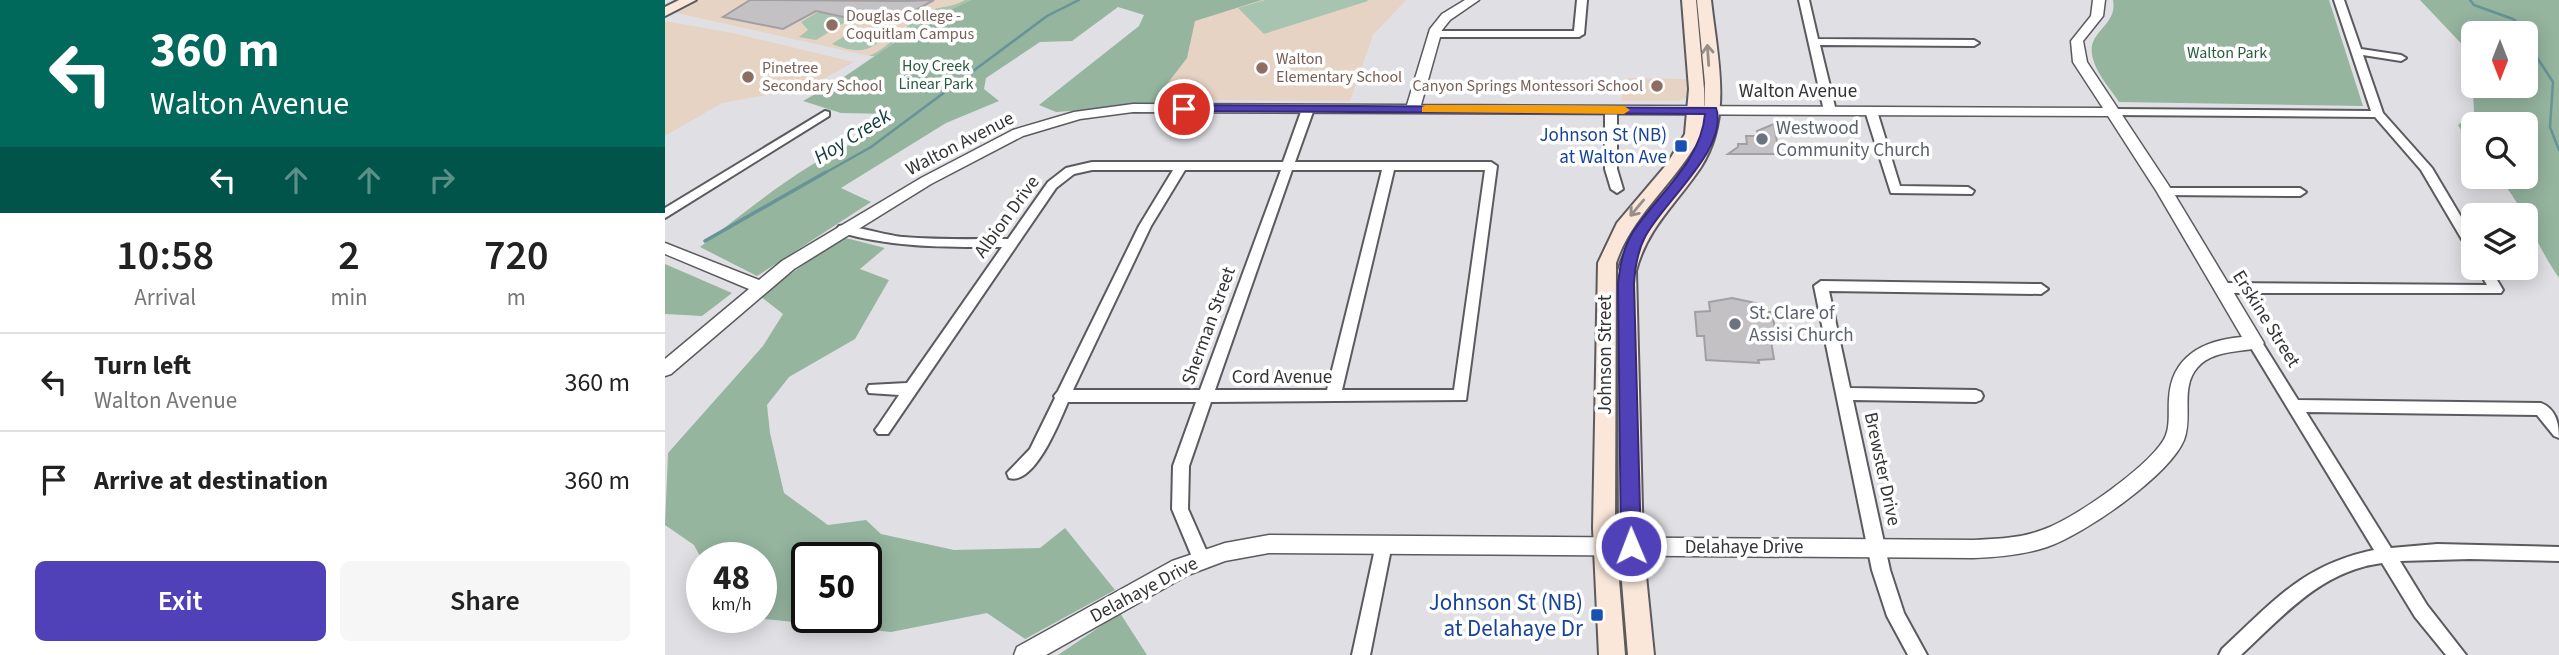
<!DOCTYPE html>
<style>
body{margin:0;font-family:"Source Sans 3",sans-serif;background:#f6f6f6;color:#222;height:100vh;display:flex;flex-direction:column;font-size:26px;white-space:nowrap}
*{box-sizing:border-box;margin:0}
p{font-size:23px;color:#767676}
.icon{flex:none;width:38px;height:38px;fill:none;stroke:currentColor;stroke-width:2;stroke-linecap:round;stroke-linejoin:round}
.map{position:relative;flex:1;overflow:hidden}
.drawer{display:flex;flex-direction:column;background:#fff;width:665px}
.drawer>*{flex:none}
.hud{background:#00695c;color:#fff;overflow:hidden}
.needle{width:46px;rotate:180deg}
.controls{position:absolute;left:1796px;top:21px;display:grid;gap:14px}
.controls a{display:grid;place-items:center;width:77px;height:77px;border-radius:10px;background:#fff;box-shadow:0 4px 18px #0003;font-size:35px}
.speed{position:absolute;left:21px;top:542px;display:flex;gap:14px;font-size:35px;font-weight:700;text-align:center}
.speed>*{display:grid;place-content:center;width:91px;height:91px;border-radius:50%;background:#fff;box-shadow:0 4px 18px #0003;line-height:1}
.speed small{font-size:18px;font-weight:400}
.speed .limit{border:4px solid #111;border-radius:10px;background:#fff;color:#111}
.pin{position:absolute;display:grid;place-items:center;width:60px;height:60px;color:#fff;margin:-30px;border:4px solid #fff;border-radius:50%;box-shadow:0 2px 7px #0007}
.me{position:absolute;width:77px;margin:-38px;rotate:359deg;stroke-linejoin:round;filter:drop-shadow(0 0 5px #0008)}
.turn{display:flex;align-items:center;gap:24px;height:147px;padding:0 35px;font-size:32px}
.turn .icon{width:91px;height:91px;stroke-width:2.5}
.turn b{display:block;font-size:49px;line-height:60px}
.lanes{display:flex;align-items:center;height:66px;padding:0 35px;background:#0003;justify-content:center;gap:35px;direction:ltr}
.lanes .off{opacity:.35}
.eta{display:flex;justify-content:space-evenly;align-items:center;height:119px;text-align:center}
.eta b{font-size:42px;font-weight:600;line-height:49px}
.cta{display:flex;gap:14px;margin-top:auto;padding:14px 35px}
.cta a{flex:1;height:80px;border-radius:10px;background:#5141b8;color:#fff;font-size:28px;font-weight:600;line-height:80px;text-align:center}
.cta a+a{background:#f6f6f6;color:#222}
ul{padding:0;list-style:none}
li{display:flex;align-items:center;gap:21px;height:98px;padding:0 35px;border-top:2px solid #e0e0e0}
li div{flex:1}
li b{display:block;font-size:26px}
li em{font-style:normal}
main{display:flex;flex:1;min-height:0}
.map>svg:first-child{display:block}
.education{fill:#e7d3c4}
.green{fill:#a6c4af}
.forest{fill:#95b59f;fill-rule:evenodd}
.lines{fill:none;stroke-linecap:round;stroke-linejoin:round}
.stream-far1{stroke:#689397;stroke-width:2.5}
.stream{stroke:#689397;stroke-width:3.5}
.building{fill:#c4c1c4;stroke:#a29fa2;stroke-width:2}
.minor-casing{stroke:#5b5b5f;stroke-width:4}
.tertiary-casing{stroke:#5b5b5f;stroke-width:3}
.secondary-casing{stroke:#5b5b5f;stroke-width:4}
.minor{fill:#fff;fill-rule:evenodd}
.tertiary{fill:#fff;fill-rule:evenodd}
.secondary{fill:#fae7da;fill-rule:evenodd}
.oneway{stroke:#978e88}
.route{fill:#5141b8;stroke:#352a78;stroke-width:2}
.slow{fill:#f59e0b}
.education-dot{fill:#8d6e63;stroke:#fff;stroke-width:2.5}
.worship-dot{fill:#6b7280;stroke:#fff;stroke-width:2.5}
.transit-dot{fill:#1a4fb4;stroke:#fff;stroke-width:2.5}
.labels{text-anchor:middle;dominant-baseline:central;stroke-width:7;stroke-linejoin:round;paint-order:stroke}
.far-education-label{font-size:16px;fill:#785e54;stroke:#fff;text-anchor:start}
.far-park-label{font-size:16px;fill:#275c3d;stroke:#fff}
.street-label{font-size:19px;fill:#343436;stroke:#fff}
.worship-label{font-size:19px;fill:#5b616d;stroke:#fff;text-anchor:start}
.transit-label{font-size:19px;fill:#164399;stroke:#fff;text-anchor:end}
.water-label{font-size:21px;font-style:italic;fill:#133d41;stroke:#fff}
.near-transit-label{font-size:23px;fill:#164399;stroke:#fff;text-anchor:end}
</style>
<main>
<section class="drawer">
<div class="hud">
<div class="turn"><svg class="icon" aria-label="left" viewBox="0 0 24 24"><path d="M17 20v-9H6M10 6l-5 5 5 5"/></svg><div><b>360 m</b>Walton Avenue</div></div>
<div class="lanes"><svg class="icon" aria-label="left" viewBox="0 0 24 24"><path d="M17 20v-9H6M10 6l-5 5 5 5"/></svg><svg class="icon off" aria-label="ahead" viewBox="0 0 24 24"><path d="M12 20V5M6 11l6-6 6 6"/></svg><svg class="icon off" aria-label="ahead" viewBox="0 0 24 24"><path d="M12 20V5M6 11l6-6 6 6"/></svg><svg class="icon off" aria-label="right" viewBox="0 0 24 24"><path d="M7 20v-9h11M14 6l5 5-5 5"/></svg></div>
</div>
<div class="eta">
<div><b>10:58</b><p>Arrival</p></div>
<div><b>2</b><p>min</p></div>
<div><b>720</b><p>m</p></div>
</div>
<ul>
<li><svg class="icon" aria-label="left" viewBox="0 0 24 24"><path d="M17 20v-9H6M10 6l-5 5 5 5"/></svg><div><b>Turn left</b><p>Walton Avenue</p></div><em>360 m</em></li>
<li><svg class="icon" aria-label="arrive" viewBox="0 0 24 24"><path d="M6 21V4h12l-3 4 3 4H6"/></svg><div><b>Arrive at destination</b></div><em>360 m</em></li>
</ul>
<div class="cta"><a>Exit</a><a>Share</a></div>
</section>
<div class="map">
<svg width="1894" height="655" viewBox="0 0 1894 655">
<rect width="100%" height="100%" fill="#e0e0e4"/>
<g class="education">
<polygon points="32,0 321,0 234,39 210,56 204,56 7,12"/>
<polygon points="538,0 741,0 708,35 685,101 478,100"/>
<polygon points="0,21 68,33 189,62 142,88 57,103 0,136"/>
<polygon points="963,78 1021,79 1022,97 1015,101 956,101 957,92 963,92"/>
</g>
<g class="green">
<path d="M300,0H306L260,22L210,56H204C224,48 239,26 258,14C272,5 286,9 300,0Z"/>
<polygon points="600,0 702,0 703,1 599,34 573,8"/>
<polygon points="153,12 185,19 151,40 134,37 143,30 136,22"/>
<path d="M213,26L226,31C205,52 196,55 167,44L187,31Z"/>
</g>
<g class="forest">
<path d="M597,0L530,21L522,58L499,88L513,89L502,104L391,112L374,105L474,26L479,15L453,7L407,41L375,42L321,78L319,89L334,101L281,123L176,188L206,202L92,276L35,247C71,219 106,190 145,166C177,146 198,143 227,114L176,113L138,101L173,81L260,22L306,0Z"/>
<path d="M1448,0H1664L1698,106L1454,102C1445,88 1429,71 1427,54C1423,31 1453,25 1448,0Z"/>
<path d="M1755,0H1894V278C1870,244 1860,207 1833,177H1860V124H1808V149L1793,125L1809,112L1808,92L1814,86H1860V33H1808V56Z"/>
<path d="M177,237L220,248L195,269L224,280L190,339L124,377L102,405L105,433L119,493L163,525L201,520L216,534L289,550L375,548L400,528L450,590L360,639L322,613L226,632L89,618H96V558L37,560L29,545L0,525L3,453L98,346L118,314L95,296ZM142,558H201V618H142Z"/>
<polygon points="0,264 67,293 37,316 0,314"/>
<polygon points="455,613 482,655 393,655"/>
</g>
<g class="lines">
<g class="stream-far1">
<polyline points="1805,0 1809,5 1848,19 1862,31 1873,59 1888,82 1885,127 1894,150"/>
<polyline points="158,174 206,147 382,16 414,0"/>
</g>
<polyline class="stream" points="40,241 161,172"/>
</g>
<g class="building">
<polygon points="85,0 242,1 269,0 236,18 227,16 207,23 151,11 118,29 58,17"/>
<polygon points="1109,124 1114,154 1063,154 1073,147 1073,144 1082,144 1081,136 1094,136 1092,131"/>
<polygon points="1067,298 1091,303 1092,312 1107,312 1111,335 1105,335 1109,359 1093,360 1094,363 1041,360 1039,336 1032,336 1030,312 1045,311 1044,302"/>
</g>
<g class="lines">
<g class="minor-casing">
<g id="minor">
<polygon points="912,0 922,0 919,34 914,37 769,37 764,34 769,31 909,31"/>
<polygon points="1134,0 1144,0 1153,39 1309,40 1314,43 1309,46 1155,45 1171,111 1165,114 1159,111"/>
<polygon points="1669,0 1679,0 1696,49 1736,55 1741,58 1736,61 1698,55 1718,113 1767,168 1808,237 1808,252 1802,248 1756,170 1710,117 1448,115 1442,112 1448,109 1706,111"/>
<path d="M643,106L649,109L630,162H826L832,166L801,400L546,402L524,466L523,509L545,559L542,564L536,566L530,564L507,509L508,466L531,402H403C395,420 370,486 344,478L342,473L365,449L390,398L389,396L393,391L474,226L508,170H427L409,174L391,188L223,434H213L210,430L213,426L234,395L204,393L202,389L204,385L242,383L337,247C281,247 228,248 174,232L172,229L174,226C184,224 223,236 238,237C273,240 308,239 343,239L383,182L401,168L427,162H618L637,109ZM520,170H616L535,390H408L486,226ZM627,170H717L662,390H550ZM729,170H820L789,390H677Z"/>
<polygon points="946,107 952,110 952,169 958,189 952,193 946,189 940,169 940,110"/>
<polygon points="1206,108 1212,111 1235,186 1303,187 1309,191 1307,194 1226,193 1200,111"/>
<polygon points="160,111 164,112 164,116 0,218 0,208"/>
<polygon points="1500,188 1635,188 1641,192 1635,196 1496,195 1494,192 1496,189"/>
<polygon points="1812,268 1825,268 1838,290 1836,293 1557,293 1550,288 1557,283 1822,285"/>
<polygon points="1156,281 1376,284 1383,289 1376,294 1164,291 1185,388 1311,390 1316,392 1318,396 1316,400 1311,402 1188,400 1225,570 1239,613 1262,655 1243,655 1222,616 1207,570 1149,286"/>
<path d="M1590,338L1595,339L1633,400L1876,403C1891,409 1894,423 1894,438L1889,436L1872,415L1641,412L1726,548L1772,544L1894,547V561L1805,559L1735,561L1762,605L1801,655H1781L1750,617L1717,563C1656,571 1619,615 1576,655H1554L1557,649C1608,602 1637,565 1709,550L1583,343Z"/>
<polygon points="719,537 725,539 727,544 705,655 687,655 711,544 713,539"/>
</g>
</g>
<g class="tertiary-casing">
<path id="tertiary" d="M800,0H814L785,20L777,30L756,105L1438,108L1408,62L1406,41L1426,16L1428,0H1440L1438,16L1418,41L1422,62L1508,192L1599,343C1592,355 1551,345 1532,368C1515,388 1528,417 1519,440C1504,476 1418,535 1382,547C1358,555 1333,557 1308,558L604,553L560,561L523,575L381,655H349L352,647L507,561L560,543L604,535L1308,540C1331,539 1356,538 1377,530C1409,519 1480,469 1498,441C1506,429 1503,412 1504,399C1506,356 1539,340 1577,337L1492,192L1443,116L468,112L415,119L358,136L266,184L129,269L6,374L0,376V359L84,289L0,254V243L94,280L117,261L256,178L348,130L409,112L468,104L742,105L765,29L777,14Z"/>
</g>
<g class="secondary-casing">
<g id="secondary">
<polygon points="14,0 31,0 0,16 0,7"/>
<path d="M1017,0H1031L1039,89V120L1040,83L1032,0H1046C1052,56 1068,117 1036,167C1012,203 982,228 971,271L978,546L989,655H963L954,546L953,271C969,216 1017,188 1035,137C1011,183 968,213 951,263L950,528L960,655H934L928,528L933,263L952,223L1002,164L1020,134L1024,89Z"/>
</g>
</g>
<use href="#minor" class="minor"/>
<use href="#tertiary" class="tertiary"/>
<use href="#secondary" class="secondary"/>
</g>
<defs><path id="oneway-shaft" d="M-6 0H5M1.5-3L5.5 0L1.5 3" fill="none" stroke-width="1.6" stroke-linecap="round" stroke-linejoin="round" transform="scale(1.75)"/></defs>
<g class="oneway">
<use href="#oneway-shaft" transform="translate(1043 55) rotate(-94)"/>
<use href="#oneway-shaft" transform="translate(972 208) rotate(130)"/>
</g>
<path class="route" d="M519,105L1051,108C1065,148 997,203 980,237C972,252 970,268 969,284L976,546L973,552H959L956,546L953,284C955,266 958,248 968,232C993,194 1036,162 1040,114L514,111V106Z"/>
<polygon class="slow" points="761,105 959,106 965,110 959,114 757,112 757,107"/>
<g class="education-dot">
<circle cx="167" cy="25" r="7"/>
<circle cx="597" cy="68" r="7"/>
<circle cx="83" cy="77" r="7"/>
<circle cx="992" cy="86" r="7"/>
</g>
<g class="worship-dot">
<circle cx="1097" cy="139" r="7"/>
<circle cx="1070" cy="324" r="7"/>
</g>
<g class="transit-dot">
<rect x="1009" y="139" width="14" height="14" rx="3.5"/>
<rect x="925" y="608" width="14" height="14" rx="3.5"/>
</g>
<g class="labels">
<g class="far-education-label">
<text x="181" y="16">Douglas College -<tspan x="181" dy="18">Coquitlam Campus</tspan></text>
<text x="611" y="59">Walton<tspan x="611" dy="18">Elementary School</tspan></text>
<text x="97" y="68">Pinetree<tspan x="97" dy="18">Secondary School</tspan></text>
<text x="978" y="86" text-anchor="end">Canyon Springs Montessori School</text>
</g>
<g class="far-park-label">
<text x="1562" y="53">Walton Park</text>
<text x="271" y="66">Hoy Creek<tspan x="271" dy="18">Linear Park</tspan></text>
</g>
<g class="street-label">
<text x="1133" y="91">Walton Avenue</text>
<text transform="translate(295 144) rotate(-27)">Walton Avenue</text>
<text transform="translate(342 217) rotate(-54)">Albion Drive</text>
<text transform="translate(1601 319) rotate(58)">Erskine Street</text>
<text transform="translate(544 326) rotate(-70)">Sherman Street</text>
<text transform="translate(940 355) rotate(-90)">Johnson Street</text>
<text x="617" y="377">Cord Avenue</text>
<text transform="translate(1217 469) rotate(78)">Brewster Drive</text>
<text x="1079" y="547">Delahaye Drive</text>
<text transform="translate(479 590) rotate(-28)">Delahaye Drive</text>
</g>
<g class="worship-label">
<text x="1111" y="128">Westwood<tspan x="1111" dy="22">Community Church</tspan></text>
<text x="1084" y="313">St. Clare of<tspan x="1084" dy="22">Assisi Church</tspan></text>
</g>
<g class="transit-label">
<text x="1002" y="135">Johnson St (NB)<tspan x="1002" dy="22">at Walton Ave</tspan></text>
</g>
<g class="water-label">
<text transform="translate(187 136) rotate(-32)">Hoy Creek</text>
</g>
<g class="near-transit-label">
<text x="918" y="602">Johnson St (NB)<tspan x="918" dy="26">at Delahaye Dr</tspan></text>
</g>
</g>
</svg>
<div class="controls">
<a><svg class="needle" viewBox="-14 -14 28 28"><path d="M0-13l5 13h-10z" fill="#e53935"/><path d="M0 13l5-13h-10z" fill="#767676"/></svg></a>
<a><svg class="icon" aria-label="search" viewBox="0 0 24 24"><circle cx="10" cy="10" r="6"/><path d="M15 15l6 6"/></svg></a>
<a><svg class="icon" aria-label="layers" viewBox="0 0 24 24"><path d="M12 4l9 5-9 5-9-5zM3 14l9 5 9-5"/></svg></a>
</div>
<div class="speed"><div>48<small>km/h</small></div><div class="limit">50</div></div>
<div class="pin" style="left:519px;top:109px;background:#d93025"><svg class="icon" aria-label="arrive" viewBox="0 0 24 24"><path d="M6 21V4h12l-3 4 3 4H6"/></svg></div>
<svg class="me" style="left:966px;top:546px" viewBox="-20 -20 40 40"><circle r="17" fill="#5141b8" stroke="#fff" stroke-width="3"/><path d="M0-11L8 9 0 5-8 9z" fill="#fff"/></svg>
</div>
</main>
